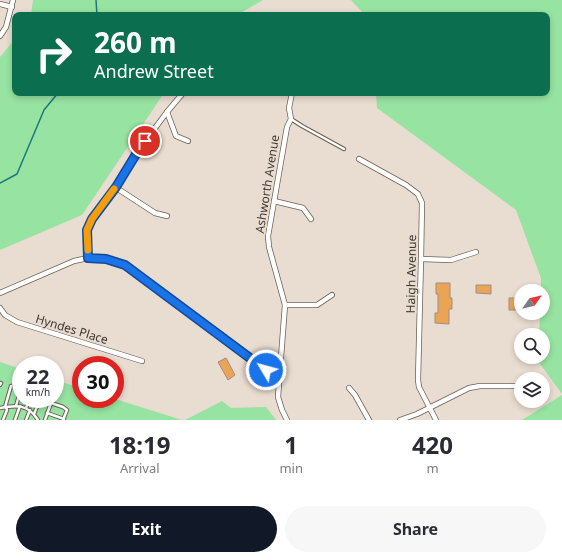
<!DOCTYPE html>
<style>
body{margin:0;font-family:"Noto Sans",sans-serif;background:#f7f7f7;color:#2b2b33;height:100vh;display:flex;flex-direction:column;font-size:15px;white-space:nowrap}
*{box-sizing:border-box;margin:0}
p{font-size:13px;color:#7c7c81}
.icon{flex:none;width:22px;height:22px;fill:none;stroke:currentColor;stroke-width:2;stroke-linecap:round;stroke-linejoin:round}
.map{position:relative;height:420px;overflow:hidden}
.drawer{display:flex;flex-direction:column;background:#fff;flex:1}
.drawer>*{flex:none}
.guide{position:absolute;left:12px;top:12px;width:538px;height:84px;border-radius:8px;box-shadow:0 2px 6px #0003;background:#0b6e4f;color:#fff;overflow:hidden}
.needle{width:26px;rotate:56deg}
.fabs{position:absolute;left:514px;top:284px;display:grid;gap:8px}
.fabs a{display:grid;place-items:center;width:36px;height:36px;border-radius:50%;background:#fff;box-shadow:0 2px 6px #0003;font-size:20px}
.speed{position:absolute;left:12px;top:356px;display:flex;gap:8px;font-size:20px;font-weight:700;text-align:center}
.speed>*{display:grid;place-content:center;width:52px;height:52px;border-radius:50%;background:#fff;box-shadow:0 2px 6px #0003;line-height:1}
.speed small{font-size:10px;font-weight:400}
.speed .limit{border:6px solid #d22;background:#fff;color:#111}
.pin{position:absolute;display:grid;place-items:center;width:34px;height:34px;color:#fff;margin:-17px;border:2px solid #fff;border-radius:50%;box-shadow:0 1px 4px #0007}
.me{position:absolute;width:44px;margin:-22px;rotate:307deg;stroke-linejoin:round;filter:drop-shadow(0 0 3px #0008)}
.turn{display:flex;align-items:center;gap:14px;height:84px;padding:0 16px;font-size:18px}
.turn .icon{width:52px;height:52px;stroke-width:2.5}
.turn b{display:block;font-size:28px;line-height:34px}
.eta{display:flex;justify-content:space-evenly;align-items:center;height:68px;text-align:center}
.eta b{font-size:24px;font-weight:700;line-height:28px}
.action{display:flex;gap:8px;margin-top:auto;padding:8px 16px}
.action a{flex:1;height:46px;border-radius:24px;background:#111827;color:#fff;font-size:16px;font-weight:700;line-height:46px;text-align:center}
.action a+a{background:#f7f7f7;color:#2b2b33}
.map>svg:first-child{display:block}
.green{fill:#97e3a1}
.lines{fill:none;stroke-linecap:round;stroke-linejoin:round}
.stream{stroke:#1b787b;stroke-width:1.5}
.building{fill:#eba456;stroke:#9b8f84}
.service-casing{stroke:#6b6055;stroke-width:4.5}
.minor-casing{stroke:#6b6055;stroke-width:6}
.service{stroke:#fff;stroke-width:2.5}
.minor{stroke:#fff;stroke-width:4.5}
.route-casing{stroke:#114b97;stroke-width:10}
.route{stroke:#1a73e8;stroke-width:7}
.slow{stroke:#f59e0b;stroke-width:7}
.labels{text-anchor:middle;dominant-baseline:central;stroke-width:3.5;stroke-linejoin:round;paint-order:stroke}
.street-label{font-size:12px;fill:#3d3833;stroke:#e9dcd0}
</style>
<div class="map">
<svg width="562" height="420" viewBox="0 0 562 420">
<rect width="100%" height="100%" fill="#e9dcd0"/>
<g class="green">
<polygon points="33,0 263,0 237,15 31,15"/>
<polygon points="351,0 562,0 562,394 535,357 543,357 543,335 539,335 540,313 543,313 543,291 541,291 541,278 516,210 377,108 376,93 547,93 547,15 365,15"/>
<polygon points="15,39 15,93 164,93 82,215 0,250 0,57"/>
<polygon points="0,362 21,369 21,399 55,399 55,380 81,388 81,399 115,399 182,420 0,420"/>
<polygon points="562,395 562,420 522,420"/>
<polygon points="222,401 231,408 266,407 276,420 185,420"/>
</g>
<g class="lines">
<g class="stream">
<polyline points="96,0 97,15"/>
<polyline points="0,183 17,174 44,110 58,93"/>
</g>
</g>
<g class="building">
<polygon points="436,283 450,283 450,298 452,298 452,309 449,309 449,324 435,323 435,313 438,313 438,294 436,294"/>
<polygon points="476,285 491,285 491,294 476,293"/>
<rect x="509" y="298" width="12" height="12"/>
<polygon points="226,358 235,375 228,380 218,362"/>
</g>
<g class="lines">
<g class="service-casing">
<g id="service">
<polyline points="291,119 302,126 344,149"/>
<polyline points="0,385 1,383"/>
<polyline points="16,406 21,388"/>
<polyline points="5,407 11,386"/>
<path d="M0,408C17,405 28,404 38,420"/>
<polyline points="26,408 29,399"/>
<polyline points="47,413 64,419"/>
<polyline points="34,414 40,399"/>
<polyline points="3,420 7,410 6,407"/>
<polyline points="15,420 20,406"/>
<polyline points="26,420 30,410"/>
<polyline points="45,420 51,403 63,407 67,410 63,420"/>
</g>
</g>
<g class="minor-casing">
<g id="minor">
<polyline points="0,4 12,7"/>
<polyline points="0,36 6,27 13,0"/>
<polyline points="167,112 176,136 188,141"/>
<polyline points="359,159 406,185 418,194 422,203 421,259 418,380 419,387 436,420"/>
<polyline points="115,187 155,213 167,216"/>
<polyline points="274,201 303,208 311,219"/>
<polyline points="88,258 87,230 91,219 115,187 138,151 167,112 183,93"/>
<polyline points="421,259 451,260 476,252"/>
<polyline points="0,293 74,261 88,258 106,259 125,265 265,370"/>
<polyline points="285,305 317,305 332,295"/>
<polyline points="0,308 5,315 17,322 142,361"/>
<polyline points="349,388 355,395 369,420"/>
<polyline points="287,420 282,410 278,397 285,305 269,247 268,236 287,127 291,119 289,108 292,93"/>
<polyline points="400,420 417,414 469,388 480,386 516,386"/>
</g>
</g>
<use href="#service" class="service"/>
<use href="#minor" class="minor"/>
</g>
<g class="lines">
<g class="route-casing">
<polyline id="route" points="145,141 138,151 116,187 92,219 87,230 88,258 106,259 125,265 266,370"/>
</g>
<use href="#route" class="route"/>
<polyline class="slow" points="88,250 87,230 92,219 114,189"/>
</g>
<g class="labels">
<g class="street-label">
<text transform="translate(267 184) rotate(-81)">Ashworth Avenue</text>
<text transform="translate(411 274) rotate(-89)">Haigh Avenue</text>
<text transform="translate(72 329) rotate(17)">Hyndes Place</text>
</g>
</g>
</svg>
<div class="fabs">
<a><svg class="needle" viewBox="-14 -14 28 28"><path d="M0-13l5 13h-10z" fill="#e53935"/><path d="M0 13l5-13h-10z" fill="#7c7c81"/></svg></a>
<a><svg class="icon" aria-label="search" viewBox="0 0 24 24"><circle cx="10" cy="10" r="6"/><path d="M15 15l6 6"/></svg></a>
<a><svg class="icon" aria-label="layers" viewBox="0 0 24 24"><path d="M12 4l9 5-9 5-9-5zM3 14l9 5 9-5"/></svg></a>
</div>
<div class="speed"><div>22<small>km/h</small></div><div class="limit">30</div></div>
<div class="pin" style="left:145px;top:141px;background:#d93025"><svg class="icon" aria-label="arrive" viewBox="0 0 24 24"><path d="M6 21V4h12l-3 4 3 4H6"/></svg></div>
<svg class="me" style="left:266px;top:370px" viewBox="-20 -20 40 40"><circle r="17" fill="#1a73e8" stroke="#fff" stroke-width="3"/><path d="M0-11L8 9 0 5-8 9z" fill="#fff"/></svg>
<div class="guide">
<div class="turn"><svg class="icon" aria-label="right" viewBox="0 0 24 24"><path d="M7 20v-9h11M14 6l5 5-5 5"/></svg><div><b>260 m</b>Andrew Street</div></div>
</div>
</div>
<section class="drawer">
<div class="eta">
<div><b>18:19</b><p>Arrival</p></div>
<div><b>1</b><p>min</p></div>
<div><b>420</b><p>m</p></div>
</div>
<div class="action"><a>Exit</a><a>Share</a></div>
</section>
